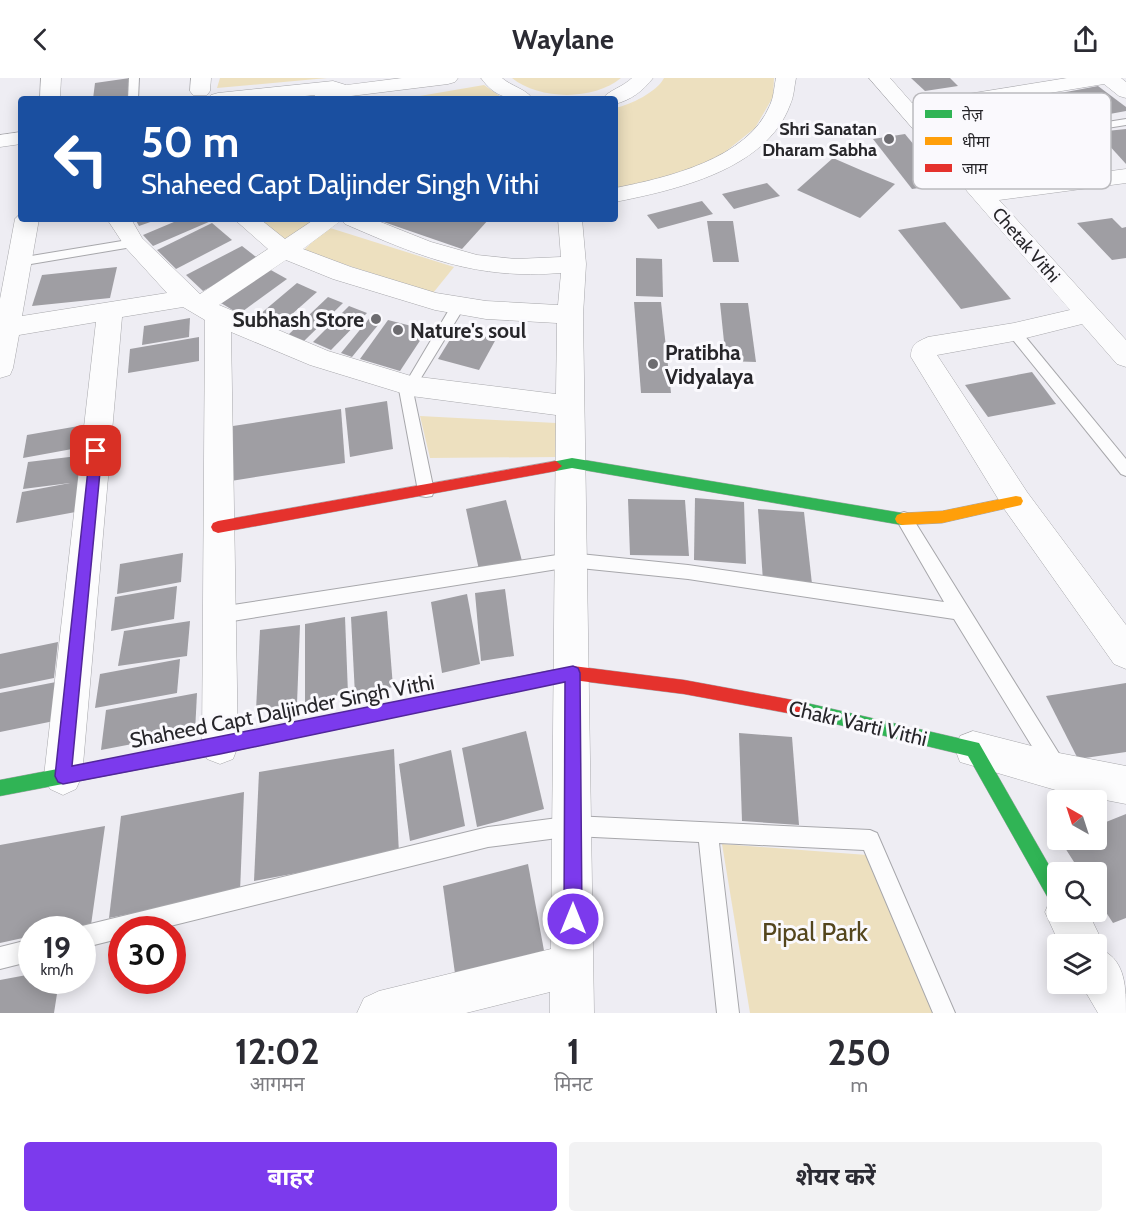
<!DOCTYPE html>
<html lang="hi">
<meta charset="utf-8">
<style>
body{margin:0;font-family:Cabin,"Noto Sans Devanagari",sans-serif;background:#f2f2f3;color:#2b2b33;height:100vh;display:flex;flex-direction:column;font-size:22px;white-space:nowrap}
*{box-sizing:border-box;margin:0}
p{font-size:20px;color:#7c7c81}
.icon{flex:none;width:33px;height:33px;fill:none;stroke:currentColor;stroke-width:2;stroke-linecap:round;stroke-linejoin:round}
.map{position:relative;height:935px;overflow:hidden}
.side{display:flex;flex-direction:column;background:#fff;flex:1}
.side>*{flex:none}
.top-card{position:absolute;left:18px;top:18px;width:600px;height:126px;border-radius:6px;box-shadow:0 3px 15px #0003;background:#1a4fa0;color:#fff;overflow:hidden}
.needle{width:39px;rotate:321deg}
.controls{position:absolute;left:1047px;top:712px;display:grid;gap:12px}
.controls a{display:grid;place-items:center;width:60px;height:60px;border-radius:6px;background:#fff;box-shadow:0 3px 15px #0003;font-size:30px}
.speed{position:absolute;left:18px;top:838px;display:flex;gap:12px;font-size:30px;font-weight:700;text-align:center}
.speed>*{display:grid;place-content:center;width:78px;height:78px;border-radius:50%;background:#fff;box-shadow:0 3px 15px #0003;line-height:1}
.speed small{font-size:15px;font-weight:400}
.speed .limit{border:9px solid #d22;background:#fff;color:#111}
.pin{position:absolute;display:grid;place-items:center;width:51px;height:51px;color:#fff;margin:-26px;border-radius:12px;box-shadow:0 3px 9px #0006}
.me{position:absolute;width:66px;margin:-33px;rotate:0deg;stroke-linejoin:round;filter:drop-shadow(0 0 4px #0008)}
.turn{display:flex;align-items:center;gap:21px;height:126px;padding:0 24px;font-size:27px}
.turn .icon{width:78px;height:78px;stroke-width:2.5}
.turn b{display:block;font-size:42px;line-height:51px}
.eta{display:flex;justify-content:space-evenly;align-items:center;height:102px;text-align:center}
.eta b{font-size:36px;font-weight:700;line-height:42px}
.primary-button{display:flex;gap:12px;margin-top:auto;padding:12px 24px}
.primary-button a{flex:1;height:69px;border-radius:6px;background:#7c3aed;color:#fff;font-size:24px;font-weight:700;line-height:69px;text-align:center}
.primary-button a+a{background:#f2f2f3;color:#2b2b33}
header{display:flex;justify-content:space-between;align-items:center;height:78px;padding:0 24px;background:#fff;font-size:27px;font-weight:700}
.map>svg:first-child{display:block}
.green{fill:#ede0bf}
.building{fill:#9f9ea3}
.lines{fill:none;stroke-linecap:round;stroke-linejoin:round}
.lane-casing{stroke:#a7a7ab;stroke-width:2}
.street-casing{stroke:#a7a7ab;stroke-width:1}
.fast-casing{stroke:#a7a7ab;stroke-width:1}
.slow-casing{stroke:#a7a7ab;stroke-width:1}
.jam-casing{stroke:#a7a7ab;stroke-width:1}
.lane{fill:#fcfcfd;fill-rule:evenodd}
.street{fill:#fcfcfd;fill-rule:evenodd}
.fast{fill:#30b455;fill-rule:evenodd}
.slow{fill:#ff9f0a;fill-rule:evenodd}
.jam{fill:#e5322d;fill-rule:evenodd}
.route{fill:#7c3aed;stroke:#51269a;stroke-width:1.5}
.poi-dot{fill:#6d6c70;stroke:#faf9fd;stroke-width:2}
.labels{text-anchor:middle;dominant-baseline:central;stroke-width:6;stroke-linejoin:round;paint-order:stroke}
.far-poi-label{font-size:18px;font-weight:bold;fill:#27262a;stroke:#faf9fd;text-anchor:end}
.far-street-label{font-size:18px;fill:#27262a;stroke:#faf9fd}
.poi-label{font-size:21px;font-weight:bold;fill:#27262a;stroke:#faf9fd;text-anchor:start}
.street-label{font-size:21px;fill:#27262a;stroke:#faf9fd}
.near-park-label{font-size:26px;fill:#54461d;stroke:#faf9fd}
.key{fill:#faf9fd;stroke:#bbbabe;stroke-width:1.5}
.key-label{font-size:16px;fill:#27262a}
</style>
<header><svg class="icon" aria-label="back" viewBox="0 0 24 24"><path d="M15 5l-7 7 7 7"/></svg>Waylane<svg class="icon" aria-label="share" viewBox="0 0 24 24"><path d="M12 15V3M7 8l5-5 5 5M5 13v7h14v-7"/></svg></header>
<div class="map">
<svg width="1126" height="935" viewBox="0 0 1126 935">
<rect width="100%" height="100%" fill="#eeedf3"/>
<g class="green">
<polygon points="220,0 327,0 217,10"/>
<path d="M512,0H621C593,23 539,22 512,0Z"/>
<path d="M664,0H774L773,19L755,50L720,78L680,96L615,111V30C630,27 657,14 664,0Z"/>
<polygon points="484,7 504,21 402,21"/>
<polygon points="258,141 315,141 319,145 281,163"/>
<polygon points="327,149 454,189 433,215 303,173"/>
<polygon points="420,338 556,345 557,379 430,380"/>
<polygon points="722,766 867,777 933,935 750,935"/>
</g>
<g class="building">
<polygon points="130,0 129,21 93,21 95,5"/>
<polygon points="911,0 950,0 958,8 925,13"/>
<polygon points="1098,8 1126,29 1126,33 1077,42 1050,17"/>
<polygon points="1126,51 1126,86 1097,54"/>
<polygon points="905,56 946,106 912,111 873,61"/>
<polygon points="833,80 863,93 895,106 860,140 797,112"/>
<polygon points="767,105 780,118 734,131 722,116"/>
<polygon points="702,123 713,136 658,151 647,137"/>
<polygon points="1112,140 1122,150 1126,149 1126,180 1112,182 1077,145"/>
<polygon points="135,141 159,141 139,148"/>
<polygon points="181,141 211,143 153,168 143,157"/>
<polygon points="375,141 489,141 462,171"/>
<polygon points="707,143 733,143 739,184 713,184"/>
<polygon points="945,144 1011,221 961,231 898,152"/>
<polygon points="212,145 232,162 176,191 157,172"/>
<polygon points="242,168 260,182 203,213 186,197"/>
<polygon points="636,180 662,181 663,219 636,218"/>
<polygon points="117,189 110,220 32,228 42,197"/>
<polygon points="269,191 287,201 239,236 221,225"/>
<polygon points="297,205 317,214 274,252 253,242"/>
<polygon points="328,219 343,225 303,264 288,257"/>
<polygon points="634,224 661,224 671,315 641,315"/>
<polygon points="720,225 748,225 756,284 726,283"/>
<polygon points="349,228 367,235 331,272 313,264"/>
<polygon points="372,237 383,241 352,279 341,275"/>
<polygon points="190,240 189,259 142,267 144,248"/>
<polygon points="388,242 427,252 400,293 360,281"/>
<polygon points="456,252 496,261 479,292 438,281"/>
<polygon points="199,259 199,283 128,295 130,271"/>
<polygon points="1032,294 1056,326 988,339 965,307"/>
<polygon points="387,323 393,371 350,379 345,330"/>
<polygon points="341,331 345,385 231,403 233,348"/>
<polygon points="96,345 94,367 23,380 27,357"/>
<polygon points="86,377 81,433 16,445 22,414 70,405 23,411 28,384"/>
<polygon points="695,420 744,424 746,486 694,482"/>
<polygon points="628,421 685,422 689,478 630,477"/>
<polygon points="506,422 522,483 479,492 466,431"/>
<polygon points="758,431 804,434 812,506 763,503"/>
<polygon points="183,475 181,504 117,516 120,486"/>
<polygon points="177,508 174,541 111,553 115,519"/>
<polygon points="505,511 514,578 481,583 475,515"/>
<polygon points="467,516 480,586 442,595 431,524"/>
<polygon points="387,533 393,609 355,617 351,539"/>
<polygon points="345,539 348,616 305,624 305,546"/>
<polygon points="190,543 187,578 118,588 124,553"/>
<polygon points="300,547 297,626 256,632 260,552"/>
<polygon points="58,564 54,600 0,611 0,576"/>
<polygon points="180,581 177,615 95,630 100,596"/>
<polygon points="61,603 54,643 0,654 0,615"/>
<polygon points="1126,605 1126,674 1078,681 1046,618"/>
<polygon points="197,615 195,654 101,672 106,632"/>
<polygon points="526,653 544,731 477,749 462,670"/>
<polygon points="739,655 792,659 799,747 742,743"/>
<polygon points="394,671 399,776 254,803 259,694"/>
<polygon points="451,672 465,748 410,763 399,686"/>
<polygon points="244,714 240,814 109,840 121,738"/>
<polygon points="1126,736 1126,840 1113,845 1096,819 1096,795 1081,795 1060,762 1096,762 1096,748"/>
<polygon points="105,748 91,847 65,852 32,852 32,858 0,865 0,767"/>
<polygon points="528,786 545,878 456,903 443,808"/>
<polygon points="32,896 32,903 59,903 54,935 0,935 0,902"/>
</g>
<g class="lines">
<g class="lane-casing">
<g id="lane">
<polygon points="129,0 139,0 138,21 128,21"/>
<polygon points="1126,41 1126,47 944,76 938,73 944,70"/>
<polygon points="134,161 140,165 138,168 19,188 13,184 19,180"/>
<polygon points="458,223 465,228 413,313 434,413 432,418 426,419 420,418 418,413 398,306 400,302 408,301 453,225"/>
<polygon points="1014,249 1019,251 1126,381 1126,398 1121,396 1009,257 1007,254"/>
<polygon points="904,434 910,436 1063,682 1066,689 1063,696 1056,699 1049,696 954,541 688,501 570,489 220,545 214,543 211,537 214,531 220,529 570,475 688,487 944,524 896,441 898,436"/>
<polygon points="573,738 870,752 877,755 955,935 933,935 864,772 719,765 739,935 717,935 699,764 573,758 488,769 154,852 122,852 122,860 82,870 82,852 74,852 82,848 488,749"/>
<polygon points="32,861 32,883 0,891 0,869"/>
</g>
</g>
<g class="street-casing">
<g id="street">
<polygon points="41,0 61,0 60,21 40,21"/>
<polygon points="191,0 211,0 210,13 207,17 193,17 190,13"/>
<polygon points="402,0 458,0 455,4 448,6 351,18 347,21 312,21 315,17 275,21 208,21 211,17 218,15 333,3 346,7"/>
<path d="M481,0H502C511,8 526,11 533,21C510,21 496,21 481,0Z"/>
<path d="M632,0H653C643,13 631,22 615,26V21H602C609,12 623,9 632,0Z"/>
<path d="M776,0H796C794,9 794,19 790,27C766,92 675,112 615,124V110C666,100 748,81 770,27C774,19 774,9 776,0Z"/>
<path d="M869,0H890L912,25L1067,0H1121L1126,4V20L1119,18L1104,6L922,36L988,109L1126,91V105L999,122L1126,262V289L1117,286L1082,246L1014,263L937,277L1027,414L1126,547V591L1114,586L1005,432L911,279C911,266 917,264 928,259L1014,245L1070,232Z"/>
<polygon points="21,54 21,66 0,69 0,57"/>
<path d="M21,135V141H39L22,238L167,215L126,170L107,141H131L142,160L200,216L268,171L234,141H260L285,161L315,141H373L431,164L477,177L516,181L561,179L558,141H582L586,186L583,237L594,935H550V914L466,935H357L364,920L379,913L551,871L556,337L411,318L310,287L231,254L238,668L233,681L220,686L207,681L202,668L205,242L183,229L122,239L82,698L76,711L63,717L50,711L44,698L96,244L19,257L13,290L10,297L0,300V221L15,141ZM342,142L345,146C421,179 476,202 561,195L558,227L486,223L436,215L351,189L303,171ZM286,182L333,201L435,232L486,241L557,245L556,316L411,298L328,273L219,227Z"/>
<polygon points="973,653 1059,675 1126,688 1126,726 1059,713 960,684 955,671 960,658"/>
<path d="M1058,817V834H1088L1104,867L1102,872C1126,883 1126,911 1126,935H1098L1081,906H1096V867H1060L1045,834L1051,820Z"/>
</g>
</g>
<g class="fast-casing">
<g id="fast">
<polygon points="572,380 902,435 907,437 909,441 907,445 902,447 572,390 556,393 550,388 552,384"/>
<polygon points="475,608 480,610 483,615 480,620 475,622 220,676 0,718 0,702 220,660"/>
<polygon points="798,623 979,665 1058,803 1058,830 1052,827 968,678 798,637 793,635 790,630 793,625"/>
</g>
</g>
<g class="slow-casing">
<polygon id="slow" points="1016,418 1021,419 1023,423 1021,427 942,445 902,447 897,445 895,441 897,437 902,435 942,433"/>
</g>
<g class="jam-casing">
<g id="jam">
<polygon points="556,383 562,388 556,393 218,455 213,453 211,449 213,445 218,443"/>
<polygon points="573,588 684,602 798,623 803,625 806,630 803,635 798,637 684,616 573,602 475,622 470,620 467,615 470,610 475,608"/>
</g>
</g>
<use href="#lane" class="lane"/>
<use href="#street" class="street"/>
<use href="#fast" class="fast"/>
<use href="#slow" class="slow"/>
<use href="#jam" class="jam"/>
</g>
<polygon class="route" points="96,368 102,373 72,688 573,588 578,590 580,595 582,841 579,847 573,850 566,847 564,841 565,604 220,676 63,706 58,704 55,698 90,373"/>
<g class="poi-dot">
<circle cx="889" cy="61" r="6"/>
<circle cx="376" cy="241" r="6"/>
<circle cx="398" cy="252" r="6"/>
<circle cx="653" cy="286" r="6"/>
</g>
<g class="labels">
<g class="far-poi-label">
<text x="877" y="51">Shri Sanatan<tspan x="877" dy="21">Dharam Sabha</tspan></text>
</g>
<g class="far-street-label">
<text transform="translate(1026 167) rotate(49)">Chetak Vithi</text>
</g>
<g class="poi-label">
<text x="364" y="241" text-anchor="end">Subhash Store</text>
<text x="410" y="252">Nature's soul</text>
<text x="665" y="274">Pratibha<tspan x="665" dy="24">Vidyalaya</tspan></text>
</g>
<g class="street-label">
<text transform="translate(282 633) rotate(-11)">Shaheed Capt Daljinder Singh Vithi</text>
<text transform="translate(858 645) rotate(13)">Chakr Varti Vithi</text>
</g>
<g class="near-park-label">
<text x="815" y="854">Pipal Park</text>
</g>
</g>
<rect x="913" y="15" width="198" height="96" rx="9" class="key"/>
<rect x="925" y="32" width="27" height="8" fill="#30b455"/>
<rect x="925" y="59" width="27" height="8" fill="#ff9f0a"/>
<rect x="925" y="86" width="27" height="8" fill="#e5322d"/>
<g class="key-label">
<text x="962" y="42">तेज़</text>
<text x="962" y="69">धीमा</text>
<text x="962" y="96">जाम</text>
</g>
</svg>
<div class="controls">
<a><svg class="needle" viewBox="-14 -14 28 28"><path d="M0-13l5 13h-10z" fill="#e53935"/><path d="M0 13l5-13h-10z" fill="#7c7c81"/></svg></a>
<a><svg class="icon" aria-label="search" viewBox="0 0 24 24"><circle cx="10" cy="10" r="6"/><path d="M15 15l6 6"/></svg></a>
<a><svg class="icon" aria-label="layers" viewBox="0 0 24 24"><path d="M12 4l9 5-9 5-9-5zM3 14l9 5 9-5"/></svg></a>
</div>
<div class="speed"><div>19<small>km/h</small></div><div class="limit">30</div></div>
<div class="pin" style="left:96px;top:373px;background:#d93025"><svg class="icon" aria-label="arrive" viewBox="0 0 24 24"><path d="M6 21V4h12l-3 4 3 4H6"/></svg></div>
<svg class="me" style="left:573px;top:841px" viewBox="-20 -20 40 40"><circle r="17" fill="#7c3aed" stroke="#fff" stroke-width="3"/><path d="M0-11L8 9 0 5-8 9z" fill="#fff"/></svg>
<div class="top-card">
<div class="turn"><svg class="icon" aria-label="left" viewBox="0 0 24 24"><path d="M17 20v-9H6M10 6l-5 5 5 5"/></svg><div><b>50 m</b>Shaheed Capt Daljinder Singh Vithi</div></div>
</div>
</div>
<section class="side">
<div class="eta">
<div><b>12:02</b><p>आगमन</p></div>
<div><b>1</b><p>मिनट</p></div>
<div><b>250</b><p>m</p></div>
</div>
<div class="primary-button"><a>बाहर</a><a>शेयर करें</a></div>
</section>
